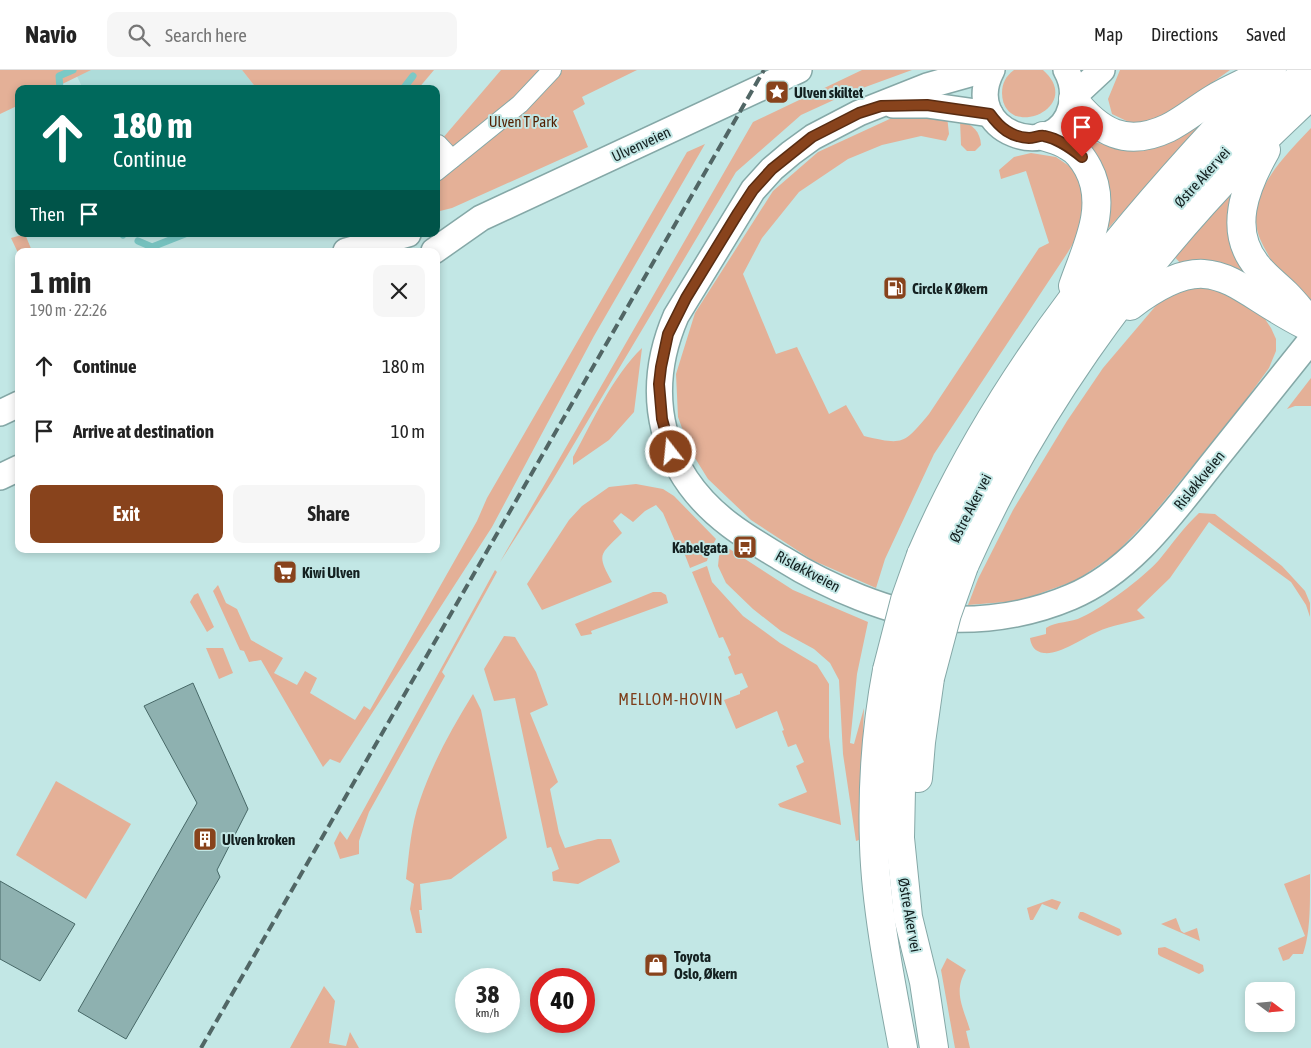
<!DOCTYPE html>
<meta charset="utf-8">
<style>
body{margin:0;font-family:"Asap Condensed",sans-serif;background:#f6f6f6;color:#222;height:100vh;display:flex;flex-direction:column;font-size:19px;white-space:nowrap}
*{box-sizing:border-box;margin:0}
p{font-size:16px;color:#767676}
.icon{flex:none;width:28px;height:28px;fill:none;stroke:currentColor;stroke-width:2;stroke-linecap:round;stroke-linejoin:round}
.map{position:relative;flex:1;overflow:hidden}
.drawer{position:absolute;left:15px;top:178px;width:425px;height:305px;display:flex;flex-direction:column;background:#fff;border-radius:10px;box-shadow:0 2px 8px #0003}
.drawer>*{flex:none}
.banner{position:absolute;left:15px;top:15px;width:425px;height:152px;border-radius:10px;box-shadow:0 2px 8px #0003;background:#00695c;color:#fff;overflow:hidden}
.needle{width:32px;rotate:106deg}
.controls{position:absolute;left:1245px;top:912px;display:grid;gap:10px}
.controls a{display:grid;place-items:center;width:50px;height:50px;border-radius:10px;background:#fff;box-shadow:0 2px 8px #0003;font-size:25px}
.speed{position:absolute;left:455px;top:898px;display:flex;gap:10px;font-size:25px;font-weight:700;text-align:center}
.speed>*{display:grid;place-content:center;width:65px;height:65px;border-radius:50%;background:#fff;box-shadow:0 2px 8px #0003;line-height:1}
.speed small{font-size:12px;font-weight:400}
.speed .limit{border:8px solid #d22;background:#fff;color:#111}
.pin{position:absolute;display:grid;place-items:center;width:42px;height:42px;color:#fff;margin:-51px -21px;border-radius:50% 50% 50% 0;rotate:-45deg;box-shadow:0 0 5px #0007}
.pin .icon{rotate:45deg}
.me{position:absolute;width:55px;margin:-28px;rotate:344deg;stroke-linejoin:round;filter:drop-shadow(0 0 4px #0008)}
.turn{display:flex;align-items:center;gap:18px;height:105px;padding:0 15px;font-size:22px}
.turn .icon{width:65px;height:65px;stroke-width:2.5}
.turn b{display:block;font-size:35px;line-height:42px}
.then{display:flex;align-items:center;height:48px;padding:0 15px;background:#0003;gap:10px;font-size:19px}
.round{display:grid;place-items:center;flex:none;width:52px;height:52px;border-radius:10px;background:#f6f6f6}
.head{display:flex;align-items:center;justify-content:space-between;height:85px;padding:0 15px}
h1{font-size:30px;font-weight:700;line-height:38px}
.button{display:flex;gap:10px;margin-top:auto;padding:10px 15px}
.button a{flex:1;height:58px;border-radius:10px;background:#88431c;color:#fff;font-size:20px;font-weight:700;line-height:58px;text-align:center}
.button a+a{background:#f6f6f6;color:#222}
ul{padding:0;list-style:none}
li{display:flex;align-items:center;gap:15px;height:65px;padding:0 15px}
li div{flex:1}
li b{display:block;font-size:19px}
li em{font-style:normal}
header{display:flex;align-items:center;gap:30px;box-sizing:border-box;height:70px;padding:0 25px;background:#fff;border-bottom:1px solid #e0e0e0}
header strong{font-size:24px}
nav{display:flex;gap:28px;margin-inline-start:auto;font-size:18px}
.search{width:350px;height:45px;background:#f6f6f6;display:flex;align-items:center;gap:12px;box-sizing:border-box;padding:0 18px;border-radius:10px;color:#767676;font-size:19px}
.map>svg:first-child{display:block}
.built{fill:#aedcda}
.green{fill:#e4b097}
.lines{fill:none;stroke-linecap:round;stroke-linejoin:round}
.stream{stroke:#7bc9c6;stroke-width:7}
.building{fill:#8eb1b0;stroke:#476867}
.street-casing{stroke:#85a8a7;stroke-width:20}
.secondary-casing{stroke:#85a8a7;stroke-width:28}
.highway-casing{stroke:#85a8a7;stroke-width:30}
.street{stroke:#fff;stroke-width:18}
.secondary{stroke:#fff;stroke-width:25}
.highway{stroke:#fff;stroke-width:28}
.rail{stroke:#516665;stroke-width:4;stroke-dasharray:10 5;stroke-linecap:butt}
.highway-bridge-casing{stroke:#85a8a7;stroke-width:30;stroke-linecap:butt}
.highway-bridge{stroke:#fff;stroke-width:28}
.route-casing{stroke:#582c12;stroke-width:12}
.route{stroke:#88431c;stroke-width:9}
.labels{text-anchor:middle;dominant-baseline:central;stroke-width:4;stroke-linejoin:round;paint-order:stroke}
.poi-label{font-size:15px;font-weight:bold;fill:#132020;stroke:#c2e7e5;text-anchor:start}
.park-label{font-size:15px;fill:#521f01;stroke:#c2e7e5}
.street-label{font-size:15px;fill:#132020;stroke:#c2e7e5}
.neighbourhood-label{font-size:16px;letter-spacing:1px;fill:#7d3e1b;stroke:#c2e7e5}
</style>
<header>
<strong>Navio</strong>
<div class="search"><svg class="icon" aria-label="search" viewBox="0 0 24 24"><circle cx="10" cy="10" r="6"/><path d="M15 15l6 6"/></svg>Search here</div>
<nav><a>Map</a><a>Directions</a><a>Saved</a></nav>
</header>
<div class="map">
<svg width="1311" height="978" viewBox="0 0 1311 978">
<rect width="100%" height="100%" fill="#c2e7e5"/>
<polygon class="built" points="85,0 242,0 257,19 83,19 76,4"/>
<g class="green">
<polygon points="0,0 91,0 52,19 19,19 19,35 0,44"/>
<polygon points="242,0 434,0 418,19 257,19"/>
<polygon points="501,0 637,0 582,27 585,34 573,41 588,77 452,138 436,142 436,76"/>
<polygon points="862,0 912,0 849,23 801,45 736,102 552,411 500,492 753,52"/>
<path d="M1014,0H1043C1086,38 1003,72 1002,23C1002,13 1006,6 1014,0Z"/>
<polygon points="1120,0 1230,0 1171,42 1167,43 1156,50 1135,55 1112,44 1108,29"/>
<path d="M1214,40L1105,162C1110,136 1112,109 1097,86C1092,79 1084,72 1078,66L1081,59L1097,73L1126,77Z"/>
<path d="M947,46L949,64L946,71L921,66L882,75L848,89L799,122L762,168L743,204L776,284L797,277L829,344L846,335L864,366C903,375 903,375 929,344L1039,178L1049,173L1026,101L1001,109L999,100L1014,87L1031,83L1056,87L1075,100L1087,125L1085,153L1068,182L934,384L885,489L876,518L812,490L751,450L708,409L690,380L678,347L676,304L695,243L773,121L818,82L894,47Z"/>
<path d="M960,50C973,55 980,61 981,75L975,81H967L961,75Z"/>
<path d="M1311,58V235L1269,193L1271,190C1266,180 1259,170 1257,159C1249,119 1287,84 1311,58Z"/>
<polygon points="705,74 594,266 492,457 340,693 330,689 323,697 261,590 249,592 244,581 240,580 213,521 218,515 226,533 237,539 251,570 283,588 274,603 297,615 305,601 317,608 310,623 355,650 364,636 370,640 477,451 487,428 687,82"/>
<path d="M1234,114C1223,152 1224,167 1247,199L1244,204C1220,190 1207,190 1181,194L1173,185Z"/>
<polygon points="25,164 32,181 19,181 19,185 11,168"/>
<polygon points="1185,217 1213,217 1261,243 1271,258 1276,269 1276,281 1269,298 1237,342 1150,448 1115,484 1077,510 1019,531 968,535 978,509 1013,440 1067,351 1103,298 1159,232"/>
<path d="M642,278L634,342L609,370L573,395V387C593,351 612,307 642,278Z"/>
<polygon points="1311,308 1311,336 1295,336 1287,339"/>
<path d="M636,414L663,419L674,426L716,469L710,480L707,491L690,498L685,485H681L663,443L656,435L645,441L633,452L621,443L613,451L622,463C600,485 596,483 612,512L542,540L527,514L569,450L582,436L609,417Z"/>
<path d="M1199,443L1215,444L1282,496L1305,521L1310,533V547L1306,535L1291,512L1209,452L1170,508L1137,540L1145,548C1129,553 1112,555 1097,562C1083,568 1059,585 1044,583C1035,582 1031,576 1030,568L1046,564V558C1056,551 1071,553 1082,547C1104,537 1143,508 1159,490C1172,474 1184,457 1199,443Z"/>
<polygon points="725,476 793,520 868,552 857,604 850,673 854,674 864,638 859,770 856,771 843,684 839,610 830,593 814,579 781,561 753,539 726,513 718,496 719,486"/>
<polygon points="707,496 712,512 743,546 780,573 817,595 829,614 829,667 841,755 780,737 778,734 807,722 796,696 804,692 796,674 788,677 782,661 784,660 777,641 736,659 724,630 740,624 740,621 748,617 742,603 735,605 728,587 731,585 723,567 719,568 692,502"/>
<polygon points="495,500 497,502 442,602 445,606 369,742 359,771 359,784 340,789 334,773 340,761 347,770"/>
<polygon points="653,522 661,522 666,525 668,533 591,561 592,564 581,566 575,554"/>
<polygon points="198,523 214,557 207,562 190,532 194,525"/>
<polygon points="504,566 515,567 536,602 548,635 530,643 558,712 550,719 559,763 565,778 598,769 611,769 620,792 578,814 553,811 552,802 559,799 551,777 547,778 515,628 494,631 484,599"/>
<polygon points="206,578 223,578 233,603 219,609"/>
<path d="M473,624L481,640L507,768L451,809L420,814L422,840H419L422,863H416L410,839L414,814L406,809C409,783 411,755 420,730C433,692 452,658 473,624Z"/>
<polygon points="56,711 131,754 86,829 16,785"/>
<path d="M1310,804C1310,829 1311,862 1303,884H1293L1289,889L1283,891L1278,878L1305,866L1284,814Z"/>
<polygon points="1052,829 1061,832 1057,840 1042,834 1033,850 1030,850 1027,838"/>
<polygon points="1080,842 1083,842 1120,859 1122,864 1118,866 1079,849 1078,847"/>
<polygon points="1176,848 1181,861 1184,863 1197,858 1200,871 1161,854"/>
<polygon points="1165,877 1203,895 1204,901 1199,904 1160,886 1158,884 1158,878"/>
<path d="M947,888L966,900C953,922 963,937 970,960L966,961L970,978H955L941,900Z"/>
<polygon points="324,916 335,931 329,973 346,976 350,962 359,978 290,978"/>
</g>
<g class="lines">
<g class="stream">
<polyline points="60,19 59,6 73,0"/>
<polyline points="403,19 413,6"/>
<polyline points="122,164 123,165"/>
<polyline points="138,171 152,177 185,164"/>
</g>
</g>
<g class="building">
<polygon points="193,613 248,739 217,800 220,807 126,969 78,941 197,733 144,636"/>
<polygon points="0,811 75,854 40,911 0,889"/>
</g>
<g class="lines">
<g class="street-casing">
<g id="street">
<polyline points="438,74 452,89"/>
<polyline points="436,102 520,34 552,0"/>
</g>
</g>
<g class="secondary-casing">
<g id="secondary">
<path d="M984,0L927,16L859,43L813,67L791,83L772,99L753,120L676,246C642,325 661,403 730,455C747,468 765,478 783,489C826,516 892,545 944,549C986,551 1031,544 1071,527C1133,501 1174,441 1215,390C1247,350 1279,310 1311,270"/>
<path d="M992,0C959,62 1056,96 1071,37C1074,24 1073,12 1066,0"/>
<polyline points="1073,27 1102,0"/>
<polyline points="893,35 927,35 990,44"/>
<polyline points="346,181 408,164"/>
<polyline points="434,181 481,148 799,0"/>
<polyline points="0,343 19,334"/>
<polyline points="0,407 19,398"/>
</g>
</g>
<g class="highway-casing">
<g id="highway">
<path d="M1073,29C1099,62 1126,78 1168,58C1184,50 1198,38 1213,29C1226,21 1240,15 1254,8"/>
<path d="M1043,66C1051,69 1061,71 1068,76C1078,81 1083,89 1088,98C1109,137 1086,178 1073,216"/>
<path d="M1266,80C1245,117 1227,161 1258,197C1266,207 1277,215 1286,224C1295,233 1303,243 1311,253"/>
<path d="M1130,236C1214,172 1229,217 1305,255"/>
<path d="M921,485C1000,300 1133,143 1272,0"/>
<path d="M945,491C1026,303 1160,141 1307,0"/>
<path d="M964,496C1031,346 1129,208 1243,91C1265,68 1288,47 1311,25"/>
<path d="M887,600C876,658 872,716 874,775C876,839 891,914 903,978"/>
<polyline points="911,603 902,669 900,768 908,847 924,912 934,978"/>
<polyline points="918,708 921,672 930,608"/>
</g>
</g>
<use href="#street" class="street"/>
<use href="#secondary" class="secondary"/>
<use href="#highway" class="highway"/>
<polyline class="rail" points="201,978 764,0"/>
<g class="highway-bridge-casing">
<g id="highway-bridge">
<polyline points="887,600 905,530 921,485"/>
<polyline points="911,603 927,539 945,491"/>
<polyline points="930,608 947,544 964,496"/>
</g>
</g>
<use href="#highway-bridge" class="highway-bridge"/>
</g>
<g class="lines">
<g class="route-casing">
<path id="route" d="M671,382L662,349L659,314L661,297L668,264L686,228L738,143L753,120L772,99L812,67L859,43L881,36L927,35L990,44C1000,58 1011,67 1029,68C1034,68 1040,65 1044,66C1059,69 1071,78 1082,87"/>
</g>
<use href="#route" class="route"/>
</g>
<defs>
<g id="sight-square" transform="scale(1.25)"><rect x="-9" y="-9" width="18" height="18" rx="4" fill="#88431c" stroke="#c2e7e5"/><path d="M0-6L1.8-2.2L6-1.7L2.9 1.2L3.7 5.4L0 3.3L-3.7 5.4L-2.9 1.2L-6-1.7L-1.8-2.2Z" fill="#fff"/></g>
<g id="fuel-square" transform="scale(1.25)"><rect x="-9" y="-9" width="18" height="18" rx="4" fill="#88431c" stroke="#c2e7e5"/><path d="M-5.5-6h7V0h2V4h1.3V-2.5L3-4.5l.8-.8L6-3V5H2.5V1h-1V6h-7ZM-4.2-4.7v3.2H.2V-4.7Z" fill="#fff"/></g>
<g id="bus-square" transform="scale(1.25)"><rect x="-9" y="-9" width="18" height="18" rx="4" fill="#88431c" stroke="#c2e7e5"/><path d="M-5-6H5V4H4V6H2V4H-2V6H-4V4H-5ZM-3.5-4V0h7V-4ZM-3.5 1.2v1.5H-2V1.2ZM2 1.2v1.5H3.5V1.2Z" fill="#fff"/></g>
<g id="supermarket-square" transform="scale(1.25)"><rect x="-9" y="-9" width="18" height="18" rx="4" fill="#88431c" stroke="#c2e7e5"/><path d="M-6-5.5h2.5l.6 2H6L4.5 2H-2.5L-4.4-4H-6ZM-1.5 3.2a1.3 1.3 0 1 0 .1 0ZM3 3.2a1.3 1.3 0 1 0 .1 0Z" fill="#fff"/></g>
<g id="building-square" transform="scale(1.25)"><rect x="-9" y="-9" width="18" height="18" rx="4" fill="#88431c" stroke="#c2e7e5"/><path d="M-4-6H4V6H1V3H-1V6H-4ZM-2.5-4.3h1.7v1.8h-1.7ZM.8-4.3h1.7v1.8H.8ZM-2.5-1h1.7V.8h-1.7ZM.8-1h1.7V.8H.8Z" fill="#fff"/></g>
<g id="shop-square" transform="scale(1.25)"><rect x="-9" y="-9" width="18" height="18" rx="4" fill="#88431c" stroke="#c2e7e5"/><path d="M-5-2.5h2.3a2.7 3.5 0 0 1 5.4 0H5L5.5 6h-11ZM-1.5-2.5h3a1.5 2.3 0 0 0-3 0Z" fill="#fff"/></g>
</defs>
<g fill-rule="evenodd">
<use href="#sight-square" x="777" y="22"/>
<use href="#fuel-square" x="895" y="218"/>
<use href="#bus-square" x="745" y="477"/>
<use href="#supermarket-square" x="285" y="502"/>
<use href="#building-square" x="205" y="769"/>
<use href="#shop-square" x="656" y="895"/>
</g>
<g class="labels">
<g class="poi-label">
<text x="794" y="22">Ulven skiltet</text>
<text x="912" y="218">Circle K Økern</text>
<text x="728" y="477" text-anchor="end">Kabelgata</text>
<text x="302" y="502">Kiwi Ulven</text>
<text x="222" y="769">Ulven kroken</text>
<text x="674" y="886">Toyota<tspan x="674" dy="17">Oslo, Økern</tspan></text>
</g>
<g class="park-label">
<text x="523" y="51">Ulven T Park</text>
</g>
<g class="street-label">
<text transform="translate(641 74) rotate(-25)">Ulvenveien</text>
<text transform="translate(1202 107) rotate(-48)">Østre Aker vei</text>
<text transform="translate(1199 410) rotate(-51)">Risløkkveien</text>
<text transform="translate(970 438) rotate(-63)">Østre Aker vei</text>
<text transform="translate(808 501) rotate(28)">Risløkkveien</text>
<text transform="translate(910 845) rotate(80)">Østre Aker vei</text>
</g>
<g class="neighbourhood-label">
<text x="671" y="629">MELLOM-HOVIN</text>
</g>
</g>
</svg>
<div class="controls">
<a><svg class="needle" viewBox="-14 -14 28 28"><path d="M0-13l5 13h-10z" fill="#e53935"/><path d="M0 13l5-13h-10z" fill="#767676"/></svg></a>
</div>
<div class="speed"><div>38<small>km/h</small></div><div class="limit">40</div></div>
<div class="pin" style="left:1082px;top:87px;background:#d93025"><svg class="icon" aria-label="arrive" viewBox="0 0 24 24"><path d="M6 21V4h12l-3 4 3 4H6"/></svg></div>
<svg class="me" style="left:671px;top:382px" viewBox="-20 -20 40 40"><circle r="17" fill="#88431c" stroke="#fff" stroke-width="3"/><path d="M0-11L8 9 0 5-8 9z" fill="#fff"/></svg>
<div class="banner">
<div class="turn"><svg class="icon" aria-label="ahead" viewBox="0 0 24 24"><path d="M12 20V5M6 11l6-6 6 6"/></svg><div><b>180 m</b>Continue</div></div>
<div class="then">Then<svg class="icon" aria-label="arrive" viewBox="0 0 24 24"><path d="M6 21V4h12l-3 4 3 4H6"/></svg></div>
</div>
<section class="drawer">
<div class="head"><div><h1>1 min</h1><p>190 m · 22:26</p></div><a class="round"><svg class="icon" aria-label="close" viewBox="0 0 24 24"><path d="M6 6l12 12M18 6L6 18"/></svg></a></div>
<ul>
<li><svg class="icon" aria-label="ahead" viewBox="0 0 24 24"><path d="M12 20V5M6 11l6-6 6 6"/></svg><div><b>Continue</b></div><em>180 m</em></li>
<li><svg class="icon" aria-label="arrive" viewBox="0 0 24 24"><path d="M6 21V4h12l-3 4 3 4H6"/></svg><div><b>Arrive at destination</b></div><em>10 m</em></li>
</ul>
<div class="button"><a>Exit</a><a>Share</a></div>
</section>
</div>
